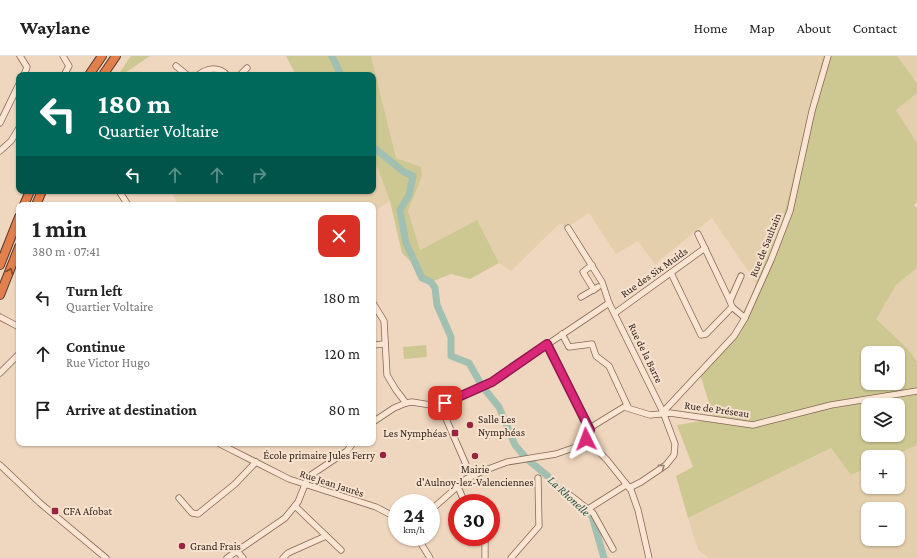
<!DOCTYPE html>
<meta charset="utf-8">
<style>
body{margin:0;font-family:"Crimson Pro",serif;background:#f2f2f2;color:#222;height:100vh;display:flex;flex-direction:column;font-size:15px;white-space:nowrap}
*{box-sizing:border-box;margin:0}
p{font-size:13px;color:#767676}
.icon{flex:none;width:22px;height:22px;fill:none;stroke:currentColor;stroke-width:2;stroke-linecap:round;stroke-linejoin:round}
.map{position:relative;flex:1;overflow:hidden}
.panel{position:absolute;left:16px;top:146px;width:360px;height:244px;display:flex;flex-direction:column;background:#fff;border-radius:8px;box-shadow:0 1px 3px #0004}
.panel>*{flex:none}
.guide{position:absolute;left:16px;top:16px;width:360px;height:122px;border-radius:8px;box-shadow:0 1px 3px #0004;background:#00695c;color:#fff;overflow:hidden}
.fabs{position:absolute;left:861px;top:290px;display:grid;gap:8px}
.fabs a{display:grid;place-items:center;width:44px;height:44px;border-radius:8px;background:#fff;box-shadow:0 1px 3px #0004;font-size:20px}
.speed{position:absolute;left:388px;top:438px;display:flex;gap:8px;font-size:20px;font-weight:700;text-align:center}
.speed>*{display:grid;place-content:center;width:52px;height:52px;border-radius:50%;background:#fff;box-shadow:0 1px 3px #0004;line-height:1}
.speed small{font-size:10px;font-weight:400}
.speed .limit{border:6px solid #d22;background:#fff;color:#111}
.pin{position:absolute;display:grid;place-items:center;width:34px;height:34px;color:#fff;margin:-17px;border-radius:8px;box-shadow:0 2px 6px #0006}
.me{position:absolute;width:44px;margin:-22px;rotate:357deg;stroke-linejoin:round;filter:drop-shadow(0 0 3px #0008)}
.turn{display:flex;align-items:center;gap:14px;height:84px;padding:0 16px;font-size:18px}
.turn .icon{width:52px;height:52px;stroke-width:2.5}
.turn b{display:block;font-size:28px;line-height:34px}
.lanes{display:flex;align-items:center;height:38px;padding:0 16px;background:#0003;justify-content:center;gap:20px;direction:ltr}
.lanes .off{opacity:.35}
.round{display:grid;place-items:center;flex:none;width:42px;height:42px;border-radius:8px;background:#f2f2f2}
.summary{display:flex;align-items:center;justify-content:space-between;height:68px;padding:0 16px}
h1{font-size:24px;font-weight:700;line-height:30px}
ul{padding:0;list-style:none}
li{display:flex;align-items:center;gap:12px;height:56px;padding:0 16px}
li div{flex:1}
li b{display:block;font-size:15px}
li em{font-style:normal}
header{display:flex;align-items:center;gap:24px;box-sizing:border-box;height:56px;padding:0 20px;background:#fff;border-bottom:1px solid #e0e0e0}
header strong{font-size:19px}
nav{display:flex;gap:22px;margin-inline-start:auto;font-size:14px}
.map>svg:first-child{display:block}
.farmland{fill:#e4cfac;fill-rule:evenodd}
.green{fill:#cdc792;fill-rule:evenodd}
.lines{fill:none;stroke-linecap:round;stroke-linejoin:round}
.river{stroke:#a2c0b1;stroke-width:7}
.minor-casing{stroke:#876657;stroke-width:7}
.highway-casing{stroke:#55362b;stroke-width:10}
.minor{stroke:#f9e5d2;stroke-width:5.5}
.highway{stroke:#e1804c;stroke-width:8}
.oneway{stroke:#7a482f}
.oneway2{stroke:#988477}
.route-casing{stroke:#8e194d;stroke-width:10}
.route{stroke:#db2777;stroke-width:7}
.poi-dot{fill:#98253f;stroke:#f6e2ce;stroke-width:1.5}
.labels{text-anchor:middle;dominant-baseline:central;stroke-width:4;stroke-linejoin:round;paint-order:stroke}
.street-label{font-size:11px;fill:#36231c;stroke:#f6e2ce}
.poi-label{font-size:11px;fill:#36231c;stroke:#f6e2ce;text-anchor:start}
.water-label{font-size:12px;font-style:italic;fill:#2a574a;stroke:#f6e2ce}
</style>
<header>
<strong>Waylane</strong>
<nav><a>Home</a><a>Map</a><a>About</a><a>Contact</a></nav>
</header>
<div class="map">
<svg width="917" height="502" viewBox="0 0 917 502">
<rect width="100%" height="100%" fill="#efd6be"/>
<g class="farmland">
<polygon points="371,0 823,0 782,166 756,227 712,162 655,208 638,185 616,198 589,157 566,172 560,167 511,215 499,207 477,164 420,194 408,155 422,120 396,103"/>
<polygon points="897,0 917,0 917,27"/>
<polygon points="917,37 917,87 896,54"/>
<polygon points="373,107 378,113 390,145 373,156 373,149 179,149 170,135 373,135"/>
<polygon points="917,212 917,306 908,293 875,263 896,229"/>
<path d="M917,389V502H709L698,494L688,462L831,392L851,419L868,411V431H898V401H890ZM868,453H898V483H868Z"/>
</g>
<g class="green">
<polygon points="131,0 150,0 122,19 118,19"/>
<polygon points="286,0 371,0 396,102 421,111 422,120 408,155 420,194 477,164 499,207 470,223 451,218 431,226 402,197 390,145 378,113 373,107 373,19 296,19"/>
<path d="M823,0H897L917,27V37L896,54L917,87V146L914,149L917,152V212L896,229L876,263L908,293L917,306V389L890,401H868V411L851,419L831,392L688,462L676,420L693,411L677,369L714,363L700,318L740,276L756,227L782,166ZM868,297H898V327H868ZM868,349H898V379H868Z"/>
<polygon points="426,289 427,301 404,303 403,291"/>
</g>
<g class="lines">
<g class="river">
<polyline points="332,0 341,19"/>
<polyline points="373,91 404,116 413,120 409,139 400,154 406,187 422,222 431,226 435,232 437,249 451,281 451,300 469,307 482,330 499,351 515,389 526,402 550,422 561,436 592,460 604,502"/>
</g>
<g class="minor-casing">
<g id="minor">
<polyline points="20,0 27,11 24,19"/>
<polyline points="63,0 69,10 64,19"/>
<polyline points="176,10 187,19"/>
<path d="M198,19C207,12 219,10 227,19"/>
<polyline points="240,19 247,12"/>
<polyline points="0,67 19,28"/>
<polyline points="0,95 11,85 19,72"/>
<polyline points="119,135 128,149"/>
<polyline points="568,172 602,226 609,247 663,356 675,388 674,399 666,409 641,426 629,432"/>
<polyline points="698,178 730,245"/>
<polyline points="592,209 583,216 594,234"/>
<polyline points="671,217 701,279 706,278 732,251"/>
<polyline points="741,220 730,245 732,251 745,262"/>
<polyline points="581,241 598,231"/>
<polyline points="373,247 384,265 387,319 396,334 406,347"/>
<polyline points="615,257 705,192"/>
<polyline points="0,261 19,271"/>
<polyline points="562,278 569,291 592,288 596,300 609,310 628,351"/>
<polyline points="547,288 590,374"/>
<polyline points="373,289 385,288"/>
<polyline points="0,317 19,298"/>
<polyline points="440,349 471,420"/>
<polyline points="663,356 734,280 745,262 771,204 790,155 812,55 828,0"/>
<polyline points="373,366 394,352 406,347 412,346 437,350 479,333 499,321 609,247"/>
<polyline points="586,383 607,404 631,434 638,454 649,502"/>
<polyline points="218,387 289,423 376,451 397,462"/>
<polyline points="0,409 40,447 106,502"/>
<polyline points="458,431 465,447"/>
<polyline points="562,433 593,457 613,493"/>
<polyline points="179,442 192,457 198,458 235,428 256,406"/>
<polyline points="295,450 341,494"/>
<polyline points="588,453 626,429"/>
<polyline points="431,454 466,423 483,415 507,406 556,398 576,391 586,383 593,370 624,351 650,359 670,357 753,369 831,349 917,335"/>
<polyline points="417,481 430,502"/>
<polyline points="237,495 243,502"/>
<polyline points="227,502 285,462 298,446 308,421 347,395 353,387"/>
<polyline points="283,502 288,497 326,480"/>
<polyline points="485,502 485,481"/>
<polyline points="511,502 539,470 538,422"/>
</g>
</g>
<g class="highway-casing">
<g id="highway">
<polyline points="89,19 102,0"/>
<polyline points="103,19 116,0"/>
<polyline points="24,149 30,135"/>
<polyline points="36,149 42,135"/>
<polyline points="0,209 19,161"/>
<polyline points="0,239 19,191"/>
</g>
</g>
<use href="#minor" class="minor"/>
<use href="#highway" class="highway"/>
</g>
<defs><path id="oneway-chevron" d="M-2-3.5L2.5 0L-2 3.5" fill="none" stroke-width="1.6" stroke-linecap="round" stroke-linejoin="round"/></defs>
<use class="oneway" href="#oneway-chevron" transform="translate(10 215) rotate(-68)"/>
<use class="oneway2" href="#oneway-chevron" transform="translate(662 411) rotate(-37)"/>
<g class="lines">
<g class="route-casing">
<polyline id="route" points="445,347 492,326 547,288 590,374 586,383"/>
</g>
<use href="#route" class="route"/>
</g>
<g class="poi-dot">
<circle cx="470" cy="369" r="4"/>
<rect x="451" y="373" width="8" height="8" rx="2"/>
<circle cx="383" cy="399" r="4"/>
<circle cx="475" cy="400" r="4"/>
<rect x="51" y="451" width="8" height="8" rx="2"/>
<circle cx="182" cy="490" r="4"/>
</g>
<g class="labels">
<g class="street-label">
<text transform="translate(765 189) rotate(-68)">Rue de Saultain</text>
<text transform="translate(654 216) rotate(-35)">Rue des Six Muids</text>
<text transform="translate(646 297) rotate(64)">Rue de la Barre</text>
<text transform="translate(717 353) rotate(8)">Rue de Préseau</text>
<text transform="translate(332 427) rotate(18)">Rue Jean Jaurès</text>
</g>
<g class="poi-label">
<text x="478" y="363">Salle Les<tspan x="478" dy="13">Nymphéas</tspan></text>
<text x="447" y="377" text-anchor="end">Les Nymphéas</text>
<text x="375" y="399" text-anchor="end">École primaire Jules Ferry</text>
<text x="475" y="413" text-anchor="middle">Mairie<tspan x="475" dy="13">d'Aulnoy-lez-Valenciennes</tspan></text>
<text x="63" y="455">CFA Afobat</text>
<text x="190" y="490">Grand Frais</text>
</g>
<g class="water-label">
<text transform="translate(569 440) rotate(43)">La Rhonelle</text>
</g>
</g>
</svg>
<div class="fabs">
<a><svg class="icon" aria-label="sound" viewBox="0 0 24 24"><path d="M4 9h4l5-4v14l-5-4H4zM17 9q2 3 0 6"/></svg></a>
<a><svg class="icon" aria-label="layers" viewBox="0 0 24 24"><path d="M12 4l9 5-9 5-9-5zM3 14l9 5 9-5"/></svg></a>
<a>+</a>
<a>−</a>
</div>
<div class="speed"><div>24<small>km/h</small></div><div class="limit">30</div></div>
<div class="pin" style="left:445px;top:347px;background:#d93025"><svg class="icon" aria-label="arrive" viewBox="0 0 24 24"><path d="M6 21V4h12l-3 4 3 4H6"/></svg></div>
<svg class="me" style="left:586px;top:383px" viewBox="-20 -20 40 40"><path d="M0-17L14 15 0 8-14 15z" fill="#db2777" stroke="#fff" stroke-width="4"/></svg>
<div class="guide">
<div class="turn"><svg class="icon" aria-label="left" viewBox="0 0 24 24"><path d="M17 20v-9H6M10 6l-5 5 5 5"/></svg><div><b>180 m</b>Quartier Voltaire</div></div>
<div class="lanes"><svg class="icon" aria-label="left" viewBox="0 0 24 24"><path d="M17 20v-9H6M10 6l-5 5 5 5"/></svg><svg class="icon off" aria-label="ahead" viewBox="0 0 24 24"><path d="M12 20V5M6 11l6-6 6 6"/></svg><svg class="icon off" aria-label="ahead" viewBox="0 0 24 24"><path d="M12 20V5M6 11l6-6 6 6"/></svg><svg class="icon off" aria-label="right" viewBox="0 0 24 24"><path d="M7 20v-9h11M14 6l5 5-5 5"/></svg></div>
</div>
<section class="panel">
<div class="summary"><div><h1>1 min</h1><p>380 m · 07:41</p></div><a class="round" style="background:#d93025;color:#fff"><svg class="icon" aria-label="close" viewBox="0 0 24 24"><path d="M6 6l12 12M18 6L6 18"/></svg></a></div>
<ul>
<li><svg class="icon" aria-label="left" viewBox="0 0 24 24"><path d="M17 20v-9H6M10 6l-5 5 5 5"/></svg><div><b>Turn left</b><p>Quartier Voltaire</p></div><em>180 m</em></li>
<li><svg class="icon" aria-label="ahead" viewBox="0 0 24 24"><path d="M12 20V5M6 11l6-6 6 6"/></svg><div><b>Continue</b><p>Rue Victor Hugo</p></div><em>120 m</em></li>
<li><svg class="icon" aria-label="arrive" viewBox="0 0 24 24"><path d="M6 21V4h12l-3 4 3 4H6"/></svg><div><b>Arrive at destination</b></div><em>80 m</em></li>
</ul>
</section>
</div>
